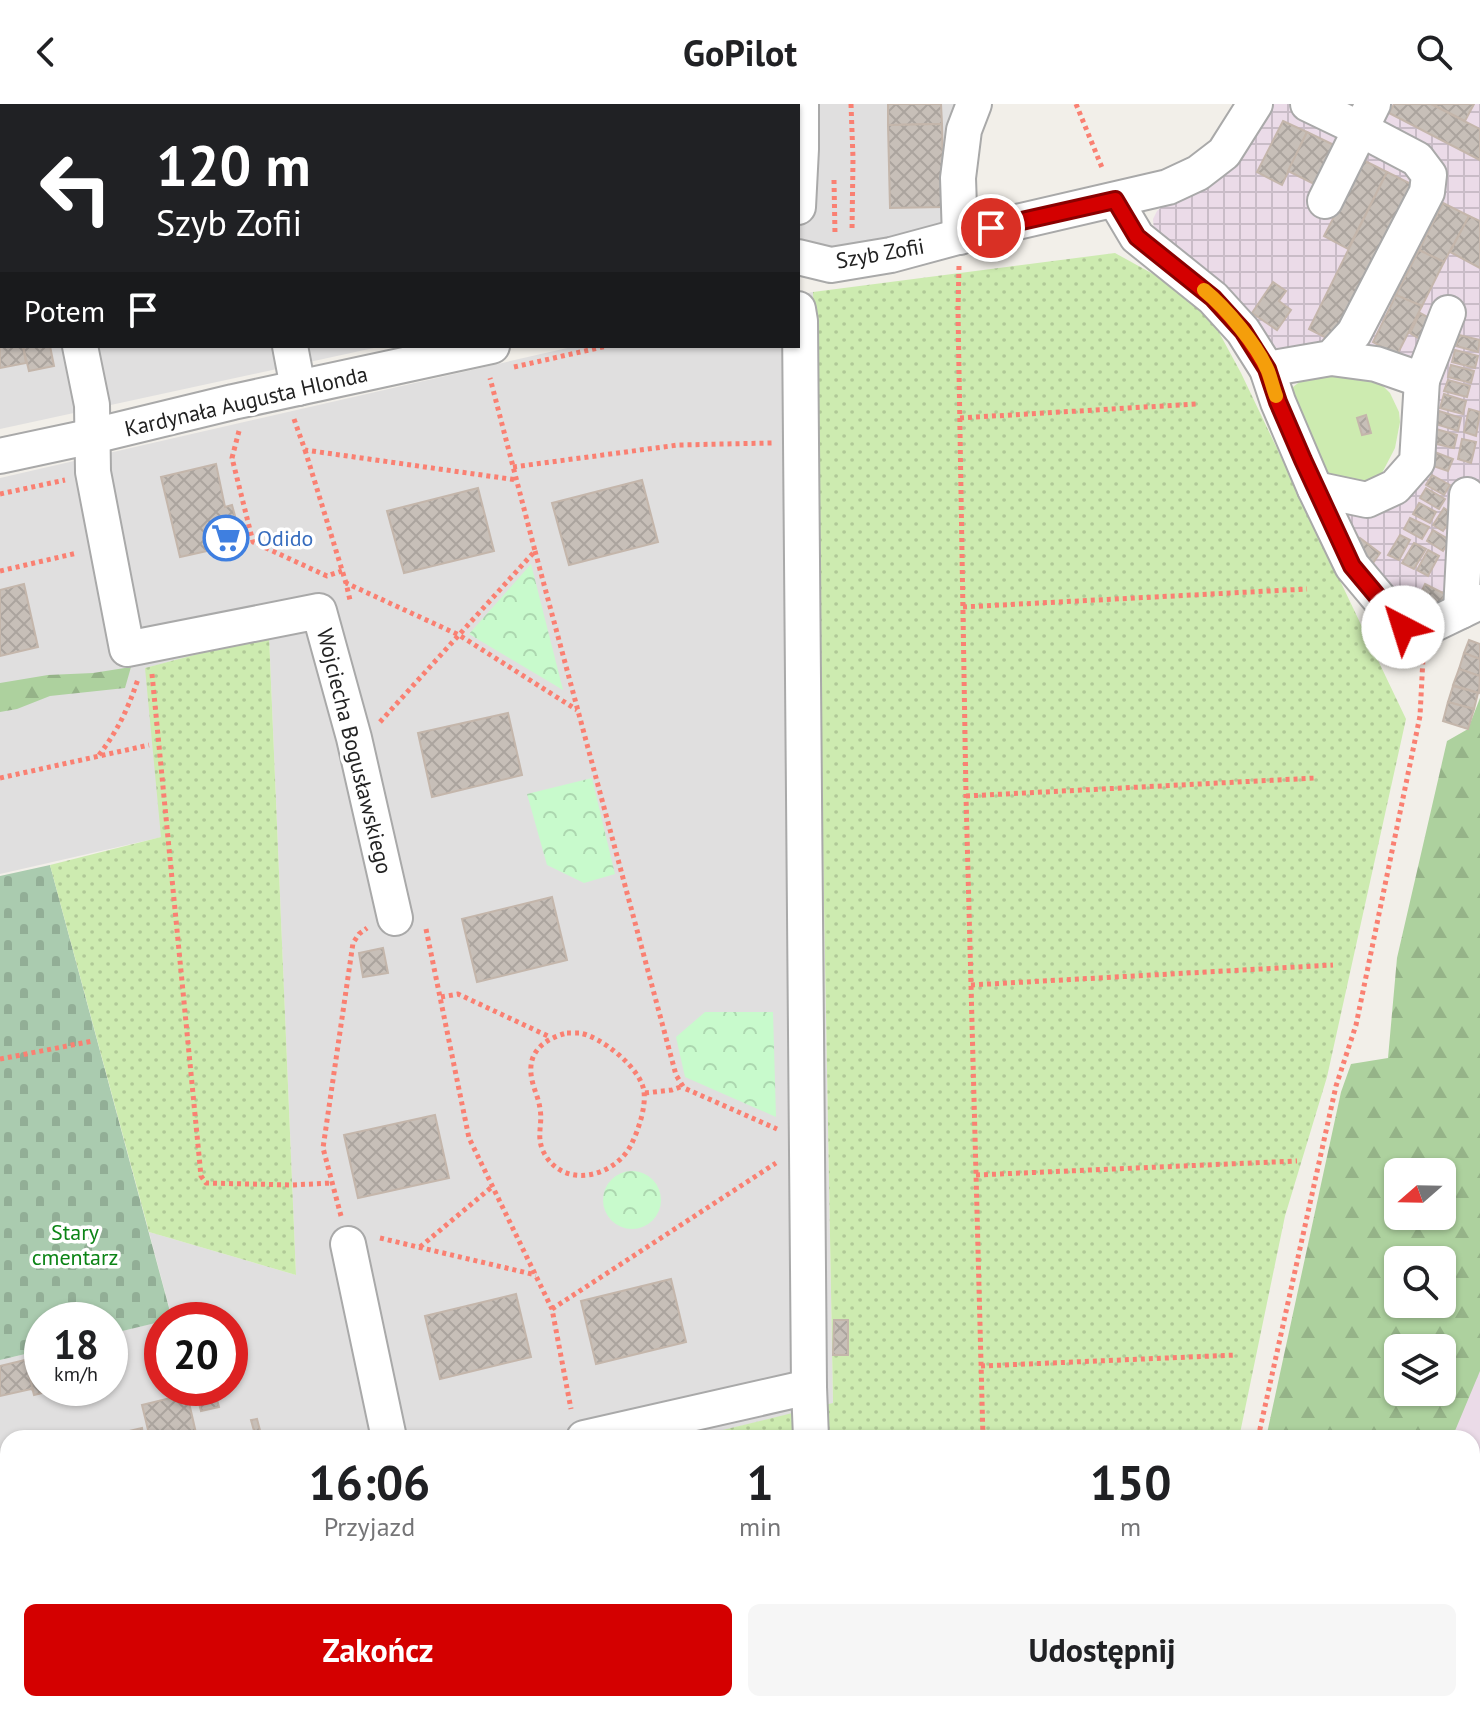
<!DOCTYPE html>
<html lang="pl">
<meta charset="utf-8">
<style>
body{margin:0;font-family:"PT Sans",sans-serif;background:#f6f6f6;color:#202124;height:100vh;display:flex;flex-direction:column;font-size:30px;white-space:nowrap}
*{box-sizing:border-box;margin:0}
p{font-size:26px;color:#757577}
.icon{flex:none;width:44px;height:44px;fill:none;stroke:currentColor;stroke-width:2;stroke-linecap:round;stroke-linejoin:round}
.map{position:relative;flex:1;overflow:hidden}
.drawer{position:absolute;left:0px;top:1326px;width:1480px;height:282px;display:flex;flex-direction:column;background:#fff;border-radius:24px 24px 0 0;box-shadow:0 2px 6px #0004}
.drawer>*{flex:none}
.banner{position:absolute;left:0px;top:0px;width:800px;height:244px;box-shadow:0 2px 6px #0004;background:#202124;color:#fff;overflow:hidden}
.needle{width:52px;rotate:250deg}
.buttons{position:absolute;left:1384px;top:1054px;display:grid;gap:16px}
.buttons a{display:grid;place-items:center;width:72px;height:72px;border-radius:12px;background:#fff;box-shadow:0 2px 6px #0004;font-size:40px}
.speed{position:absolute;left:24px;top:1198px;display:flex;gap:16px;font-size:40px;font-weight:700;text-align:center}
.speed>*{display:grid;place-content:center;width:104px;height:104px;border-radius:50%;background:#fff;box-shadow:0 2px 6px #0004;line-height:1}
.speed small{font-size:20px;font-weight:400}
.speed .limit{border:12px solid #d22;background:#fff;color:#111}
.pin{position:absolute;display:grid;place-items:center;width:68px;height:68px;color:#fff;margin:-34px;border:4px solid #fff;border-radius:50%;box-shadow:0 2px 8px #0007}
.me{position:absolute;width:88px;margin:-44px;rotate:320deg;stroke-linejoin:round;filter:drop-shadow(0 0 6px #0008)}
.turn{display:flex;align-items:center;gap:28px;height:168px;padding:0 24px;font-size:36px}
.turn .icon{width:104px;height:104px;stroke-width:2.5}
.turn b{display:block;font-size:56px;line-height:68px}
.then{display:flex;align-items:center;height:76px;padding:0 24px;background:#0003;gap:16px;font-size:30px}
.eta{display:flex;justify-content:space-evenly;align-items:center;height:136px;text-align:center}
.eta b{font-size:48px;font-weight:700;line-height:56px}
.cta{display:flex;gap:16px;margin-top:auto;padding:16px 24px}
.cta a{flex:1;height:92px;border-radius:12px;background:#d40000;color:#fff;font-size:32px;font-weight:700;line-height:92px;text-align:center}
.cta a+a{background:#f6f6f6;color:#202124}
header{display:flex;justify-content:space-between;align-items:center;height:104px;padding:0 24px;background:#fff;font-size:36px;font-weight:700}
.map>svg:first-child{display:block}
.residential{fill:#e0dfdf}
.industrial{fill:url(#industrial-grid)}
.railway{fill:#ebdbe8}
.grass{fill:#cdebb0}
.forest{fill:url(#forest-firs);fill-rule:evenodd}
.cemetery{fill:url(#cemetery-stones)}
.park{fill:url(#park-crowns)}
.garden{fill:url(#garden-dots)}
.building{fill:url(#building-cross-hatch);stroke:#c4b6ab;stroke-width:2}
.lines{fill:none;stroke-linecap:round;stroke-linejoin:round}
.minor-casing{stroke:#a9a9a9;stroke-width:38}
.path{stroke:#fa8072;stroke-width:5;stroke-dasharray:4 4;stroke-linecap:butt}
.minor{stroke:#fff;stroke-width:34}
.rail{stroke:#707070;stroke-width:6;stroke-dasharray:16 16;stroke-linecap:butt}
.route-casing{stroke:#8a0000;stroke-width:20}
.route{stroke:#d40000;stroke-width:14}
.slow{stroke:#f59e0b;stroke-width:14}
.labels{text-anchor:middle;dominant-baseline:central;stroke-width:7;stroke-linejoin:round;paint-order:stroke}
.street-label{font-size:22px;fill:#222;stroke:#fff}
.shop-label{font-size:22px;fill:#366cbe;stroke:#fff;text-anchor:start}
.park-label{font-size:22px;fill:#0c8416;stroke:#fff}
</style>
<header><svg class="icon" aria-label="back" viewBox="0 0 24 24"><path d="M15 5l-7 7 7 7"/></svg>GoPilot<svg class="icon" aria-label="search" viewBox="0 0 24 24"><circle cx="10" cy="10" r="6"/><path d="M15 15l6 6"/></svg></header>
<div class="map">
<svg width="1480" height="1607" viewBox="0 0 1480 1607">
<defs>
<pattern id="industrial-grid" width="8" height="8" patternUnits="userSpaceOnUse" patternTransform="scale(2)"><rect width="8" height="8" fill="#ebdbe8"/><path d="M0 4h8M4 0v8" fill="none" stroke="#c9bcc7"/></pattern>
<pattern id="forest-firs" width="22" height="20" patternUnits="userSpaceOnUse" patternTransform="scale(2)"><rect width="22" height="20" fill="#add19e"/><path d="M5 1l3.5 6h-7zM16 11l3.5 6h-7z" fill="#95b388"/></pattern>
<pattern id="cemetery-stones" width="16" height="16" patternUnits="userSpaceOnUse" patternTransform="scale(2)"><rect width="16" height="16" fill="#aacbaf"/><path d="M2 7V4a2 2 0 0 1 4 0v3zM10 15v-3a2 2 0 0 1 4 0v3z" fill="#92ae96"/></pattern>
<pattern id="park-crowns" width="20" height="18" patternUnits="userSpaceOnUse" patternTransform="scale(2)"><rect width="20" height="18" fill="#c8facc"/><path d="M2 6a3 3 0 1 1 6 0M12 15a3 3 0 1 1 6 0" fill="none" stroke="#acd6af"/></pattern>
<pattern id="garden-dots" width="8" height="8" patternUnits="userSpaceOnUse" patternTransform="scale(2)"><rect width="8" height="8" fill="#cdebb0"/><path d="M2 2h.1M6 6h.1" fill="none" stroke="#b0c997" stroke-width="1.8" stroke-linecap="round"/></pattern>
<pattern id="building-cross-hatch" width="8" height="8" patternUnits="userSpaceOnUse" patternTransform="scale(2)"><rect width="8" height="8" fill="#c7bfb8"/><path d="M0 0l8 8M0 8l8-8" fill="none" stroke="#aba49e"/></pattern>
</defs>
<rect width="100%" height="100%" fill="#f2efe9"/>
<g class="residential">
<polygon points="0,0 962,0 965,116 798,152 798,2 2,2 2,242 383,242 0,325"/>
<polygon points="813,188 833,1300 690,1334 8,1334 8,1600 474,1600 477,1607 0,1607 0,1256 42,1246 42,1284 110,1284 110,1230 162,1217 162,1284 230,1284 230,1216 166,1216 172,1214 149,1128 296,1171 269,531 146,564 162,733 0,770 0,374 576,242 798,242 798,191"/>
</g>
<polygon class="industrial" points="1267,0 1480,0 1480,379 1471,421 1446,506 1408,511 1333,409 1382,400 1431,274 1273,245 1154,127 1153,115 1157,107 1164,101 1223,71 1233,60"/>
<g class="railway">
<polygon points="1480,1186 1480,1432 1472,1452 1472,1334 1409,1334 1442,1288"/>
<polygon points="1291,1600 1412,1600 1409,1607 1288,1607"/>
</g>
<polygon class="grass" points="1342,268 1379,278 1390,289 1399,308 1400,318 1395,344 1381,371 1358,380 1330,379 1290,294 1293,283 1302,276"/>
<g class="forest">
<polygon points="131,563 125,584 50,592 17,605 0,608 0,579 48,571 93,569"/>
<path d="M1480,594V1267L1452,1334H1266L1341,988L1351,960L1388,954L1397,854L1447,637L1468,625ZM1398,1068H1442V1112H1398ZM1398,1156H1442V1200H1398ZM1398,1244H1442V1288H1398Z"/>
<polygon points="1480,1432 1480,1551 1472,1569 1472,1452"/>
<polygon points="1220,1600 1339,1600 1336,1607 1219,1607"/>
</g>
<polygon class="cemetery" points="50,761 172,1215 110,1230 110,1216 42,1216 42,1246 0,1256 0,772"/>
<g class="park">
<polygon points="531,460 563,586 469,530"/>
<polygon points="592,674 615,770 584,779 547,761 527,690"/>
<polygon points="705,908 773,908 776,1013 685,973 676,933"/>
<circle cx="632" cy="1096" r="29"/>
</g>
<g class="garden">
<polygon points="1115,149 1202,197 1241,269 1406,615 1327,973 1285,1112 1239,1334 690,1334 833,1299 813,188"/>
<polygon points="269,531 296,1171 149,1128 50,761 161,733 145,564"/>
<polygon points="474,1600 1185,1600 1183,1607 477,1607"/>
</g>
<g class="building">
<polygon points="888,0 941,0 942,20 888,21"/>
<polygon points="1394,0 1431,0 1480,25 1480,56 1389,9"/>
<polygon points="1432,0 1474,0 1465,17"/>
<polygon points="1283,17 1307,28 1282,81 1257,68"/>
<polygon points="942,20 944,103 890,104 888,21"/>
<polygon points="1307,28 1334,41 1314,80 1288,67"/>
<polygon points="0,38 2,43 2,180 0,180"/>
<polygon points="1363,56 1387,68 1348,145 1324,132"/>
<polygon points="1387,68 1413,81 1334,238 1309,225"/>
<polygon points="1443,99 1469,112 1444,158 1419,146"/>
<polygon points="1469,112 1480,117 1480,164 1450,148"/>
<polygon points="1419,146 1444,158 1422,202 1396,191"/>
<polygon points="1273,178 1286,187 1279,197 1291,206 1277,226 1252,209"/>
<polygon points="1396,191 1422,202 1397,251 1373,238"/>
<polygon points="1420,209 1431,215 1420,235 1410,229"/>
<polygon points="1459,231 1480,236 1478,248 1456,242"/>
<polygon points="0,232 2,232 2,242 23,242 26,259 0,264"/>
<polygon points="23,242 50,242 54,262 29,267"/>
<polygon points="1455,246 1478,252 1475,264 1452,258"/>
<polygon points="1451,261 1474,267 1471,279 1448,273"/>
<polygon points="1448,276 1470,282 1467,293 1444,287"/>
<polygon points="1444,290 1466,297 1463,310 1440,304"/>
<polygon points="1469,305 1480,308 1476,332 1464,328"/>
<polygon points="1439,307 1461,314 1458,327 1436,320"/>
<polygon points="1366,311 1371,329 1362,331 1357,314"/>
<polygon points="1436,325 1457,331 1454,344 1432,339"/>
<polygon points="1462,335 1476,338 1471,359 1458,355"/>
<polygon points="1432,347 1453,355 1448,367 1427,360"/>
<polygon points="216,360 225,403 232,401 235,412 228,413 234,441 180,453 161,373"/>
<polygon points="1432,371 1450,381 1444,391 1426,381"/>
<polygon points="642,376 658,438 569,461 552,399"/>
<polygon points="478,384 494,447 404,469 387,407"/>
<polygon points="1426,384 1445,395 1439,405 1420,394"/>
<polygon points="1419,399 1436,408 1430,419 1413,410"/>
<polygon points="1444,404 1454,411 1443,427 1433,421"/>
<polygon points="1410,414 1429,423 1422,435 1404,425"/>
<polygon points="1433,426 1450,436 1443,447 1427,437"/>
<polygon points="1400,431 1410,436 1399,456 1388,451"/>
<polygon points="1360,434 1380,449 1373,459 1353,443"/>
<polygon points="1414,439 1426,445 1414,465 1402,459"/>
<polygon points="1428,446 1439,452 1428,472 1417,466"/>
<polygon points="24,480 38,543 0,552 0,486"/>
<polygon points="1425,480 1445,490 1439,503 1419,493"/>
<polygon points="1469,536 1480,540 1480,555 1464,549"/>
<polygon points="1464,549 1480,555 1480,572 1459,565"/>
<polygon points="1459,565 1480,572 1479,589 1453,581"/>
<polygon points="1453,582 1478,589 1474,605 1448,598"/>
<polygon points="1448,598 1474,605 1468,625 1443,617"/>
<polygon points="508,609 522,671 432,693 418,629"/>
<polygon points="552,793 567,856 477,878 462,815"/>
<polygon points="383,844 388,869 363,873 359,849"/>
<polygon points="435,1011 449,1074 358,1094 344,1031"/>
<polygon points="671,1175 686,1238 596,1260 581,1197"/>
<polygon points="516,1190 531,1253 440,1275 425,1212"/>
<polygon points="834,1216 848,1216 848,1251 833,1251"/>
<polygon points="42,1252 42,1284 62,1284 34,1291 25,1256"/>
<polygon points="25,1256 33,1286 31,1285 0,1292 0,1262"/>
<polygon points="195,1284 214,1284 219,1303 201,1307"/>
<polygon points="187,1290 196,1329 177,1334 150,1334 142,1301"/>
<polygon points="257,1315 262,1334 256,1334 251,1316"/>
<polygon points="142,1324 143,1331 127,1334 125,1328"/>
<polygon points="8,1542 8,1568 0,1570 0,1544"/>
<polygon points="8,1568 8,1600 16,1600 6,1603 0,1578 0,1570"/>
<polygon points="501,1600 519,1600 519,1603 531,1600 534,1607 503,1607"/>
</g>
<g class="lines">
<g class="minor-casing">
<g id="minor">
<polyline points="240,0 240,2"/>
<polyline points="488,2 497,0"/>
<polyline points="0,9 2,9"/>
<polyline points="1115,96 1137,133 1213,194 1243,227 1267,265 1278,298 1315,385 1352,462 1403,523 1424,525 1480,498"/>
<polyline points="1325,97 1373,0"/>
<polyline points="798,103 801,45 801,0"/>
<polyline points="960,133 958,74 964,26 974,0"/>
<polyline points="798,153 831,161 891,151 991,124 1168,83 1198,69 1224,49 1255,0"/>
<polyline points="798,205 800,217 801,338 809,1283 811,1334"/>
<polyline points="80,242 92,301 93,368 127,545 319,507 354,634 395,814"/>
<polyline points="290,242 298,284"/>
<polyline points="1331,254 1376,260 1422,276 1448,209"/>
<polyline points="1267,265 1331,254 1354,229 1427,88 1429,71 1417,55 1360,25 1308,0"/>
<polyline points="0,352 93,332 233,298 492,242"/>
<polyline points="1315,385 1367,396 1395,383 1417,358 1422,276"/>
<polyline points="1461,507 1467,391"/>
<polyline points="348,1140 389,1334"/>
<polyline points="584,1334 809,1283"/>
<polyline points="0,1477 8,1475"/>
<polyline points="824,1600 824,1607"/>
</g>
</g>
<g class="path">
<polyline points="86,0 87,2"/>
<polyline points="660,0 660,2"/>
<polyline points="851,0 853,54 852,127"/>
<polyline points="1076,0 1103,66"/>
<polyline points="546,2 555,0"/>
<polyline points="834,76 835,130"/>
<polyline points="959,162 958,206 966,692 983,1334"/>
<polyline points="0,214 2,214"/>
<polyline points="514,263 607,242"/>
<polyline points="960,314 1196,300"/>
<polyline points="294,315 305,346 517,376"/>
<polyline points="239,327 232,354 253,438 327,472 342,467"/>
<polyline points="305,346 346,479 350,496"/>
<polyline points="513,363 678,341 772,339"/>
<polyline points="0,390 65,376"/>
<polyline points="535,447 676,971 684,984 777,1025"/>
<polyline points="0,467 77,449"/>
<polyline points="345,480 346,479 459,531 577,606"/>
<polyline points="963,503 1307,485"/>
<polyline points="152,570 201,1072 206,1079 292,1081 332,1079"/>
<polyline points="380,618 535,447 490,274"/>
<path d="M99,651C118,626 128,605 138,575"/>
<polyline points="0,674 149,641"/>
<polyline points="966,692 1316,674"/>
<polyline points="426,825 469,1034 552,1205 571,1305"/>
<polyline points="971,881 1333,861"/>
<polyline points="441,893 458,890 550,933"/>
<path d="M567,929C569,929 578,929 579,929C601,932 642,965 644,988C646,1004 638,1027 631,1041C614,1074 562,1086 543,1047C536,1031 543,1020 540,1005C539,995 534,986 532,976C526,949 543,935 567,929Z"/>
<polyline points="0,955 93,937"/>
<polyline points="645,989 672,986 683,982"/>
<polyline points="976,1071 1297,1057"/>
<polyline points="341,1112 323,1044 353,839 359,830 367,824"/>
<polyline points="380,1134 536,1171"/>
<polyline points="420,1143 493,1082"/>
<polyline points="552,1205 776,1059"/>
<polyline points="981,1262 1236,1251"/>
<polyline points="1258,1334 1336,982 1356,921 1420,612 1423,554"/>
<polyline points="1472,1587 1480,1568"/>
<polyline points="989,1600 989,1607"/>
<polyline points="1464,1607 1467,1600"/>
</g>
<use href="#minor" class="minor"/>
<g class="rail">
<polyline points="1472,1386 1480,1367"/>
<polyline points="1380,1607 1383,1600"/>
</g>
</g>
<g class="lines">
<g class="route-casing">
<polyline id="route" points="991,124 1115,96 1137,133 1213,194 1243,227 1267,265 1278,298 1303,356 1352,462 1403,523"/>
</g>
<use href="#route" class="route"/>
<path class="slow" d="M1204,186C1226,204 1257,241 1268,267C1271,275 1273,284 1276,292"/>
</g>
<defs>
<g id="supermarket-ring" transform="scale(2.3)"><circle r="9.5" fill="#fff" stroke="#3f7fe0" stroke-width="1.5"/><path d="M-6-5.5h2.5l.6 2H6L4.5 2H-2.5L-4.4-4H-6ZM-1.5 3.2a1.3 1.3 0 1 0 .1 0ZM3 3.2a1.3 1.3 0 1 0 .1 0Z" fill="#3f7fe0"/></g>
</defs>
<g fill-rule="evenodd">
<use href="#supermarket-ring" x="226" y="434"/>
</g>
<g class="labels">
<g class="street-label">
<text transform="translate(880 149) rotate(-10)">Szyb Zofii</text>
<text transform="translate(246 297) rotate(-13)">Kardynała Augusta Hlonda</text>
<text transform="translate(355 647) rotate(76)">Wojciecha Bogusławskiego</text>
</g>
<g class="shop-label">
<text x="257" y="434">Odido</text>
</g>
<g class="park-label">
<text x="75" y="1128">Stary<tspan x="75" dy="25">cmentarz</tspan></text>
</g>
</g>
</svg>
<div class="buttons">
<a><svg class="needle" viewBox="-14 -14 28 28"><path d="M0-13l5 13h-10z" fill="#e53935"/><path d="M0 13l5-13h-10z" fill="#757577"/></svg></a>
<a><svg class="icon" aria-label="search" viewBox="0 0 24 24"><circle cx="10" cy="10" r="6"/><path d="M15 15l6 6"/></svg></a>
<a><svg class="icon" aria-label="layers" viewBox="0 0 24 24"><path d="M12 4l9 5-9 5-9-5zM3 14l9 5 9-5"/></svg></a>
</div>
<div class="speed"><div>18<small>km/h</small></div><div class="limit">20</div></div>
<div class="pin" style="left:991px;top:124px;background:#d93025"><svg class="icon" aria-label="arrive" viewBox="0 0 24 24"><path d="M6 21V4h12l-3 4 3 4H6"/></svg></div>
<svg class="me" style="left:1403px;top:523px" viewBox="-20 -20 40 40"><circle r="19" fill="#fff"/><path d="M0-13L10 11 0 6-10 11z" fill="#d40000"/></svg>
<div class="banner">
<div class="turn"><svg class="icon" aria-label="left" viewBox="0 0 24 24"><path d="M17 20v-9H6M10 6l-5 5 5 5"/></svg><div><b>120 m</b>Szyb Zofii</div></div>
<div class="then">Potem<svg class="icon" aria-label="arrive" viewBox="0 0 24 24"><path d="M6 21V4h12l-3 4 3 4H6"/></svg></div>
</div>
<section class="drawer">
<div class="eta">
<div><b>16:06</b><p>Przyjazd</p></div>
<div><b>1</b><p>min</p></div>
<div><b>150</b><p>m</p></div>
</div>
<div class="cta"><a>Zakończ</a><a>Udostępnij</a></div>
</section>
</div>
